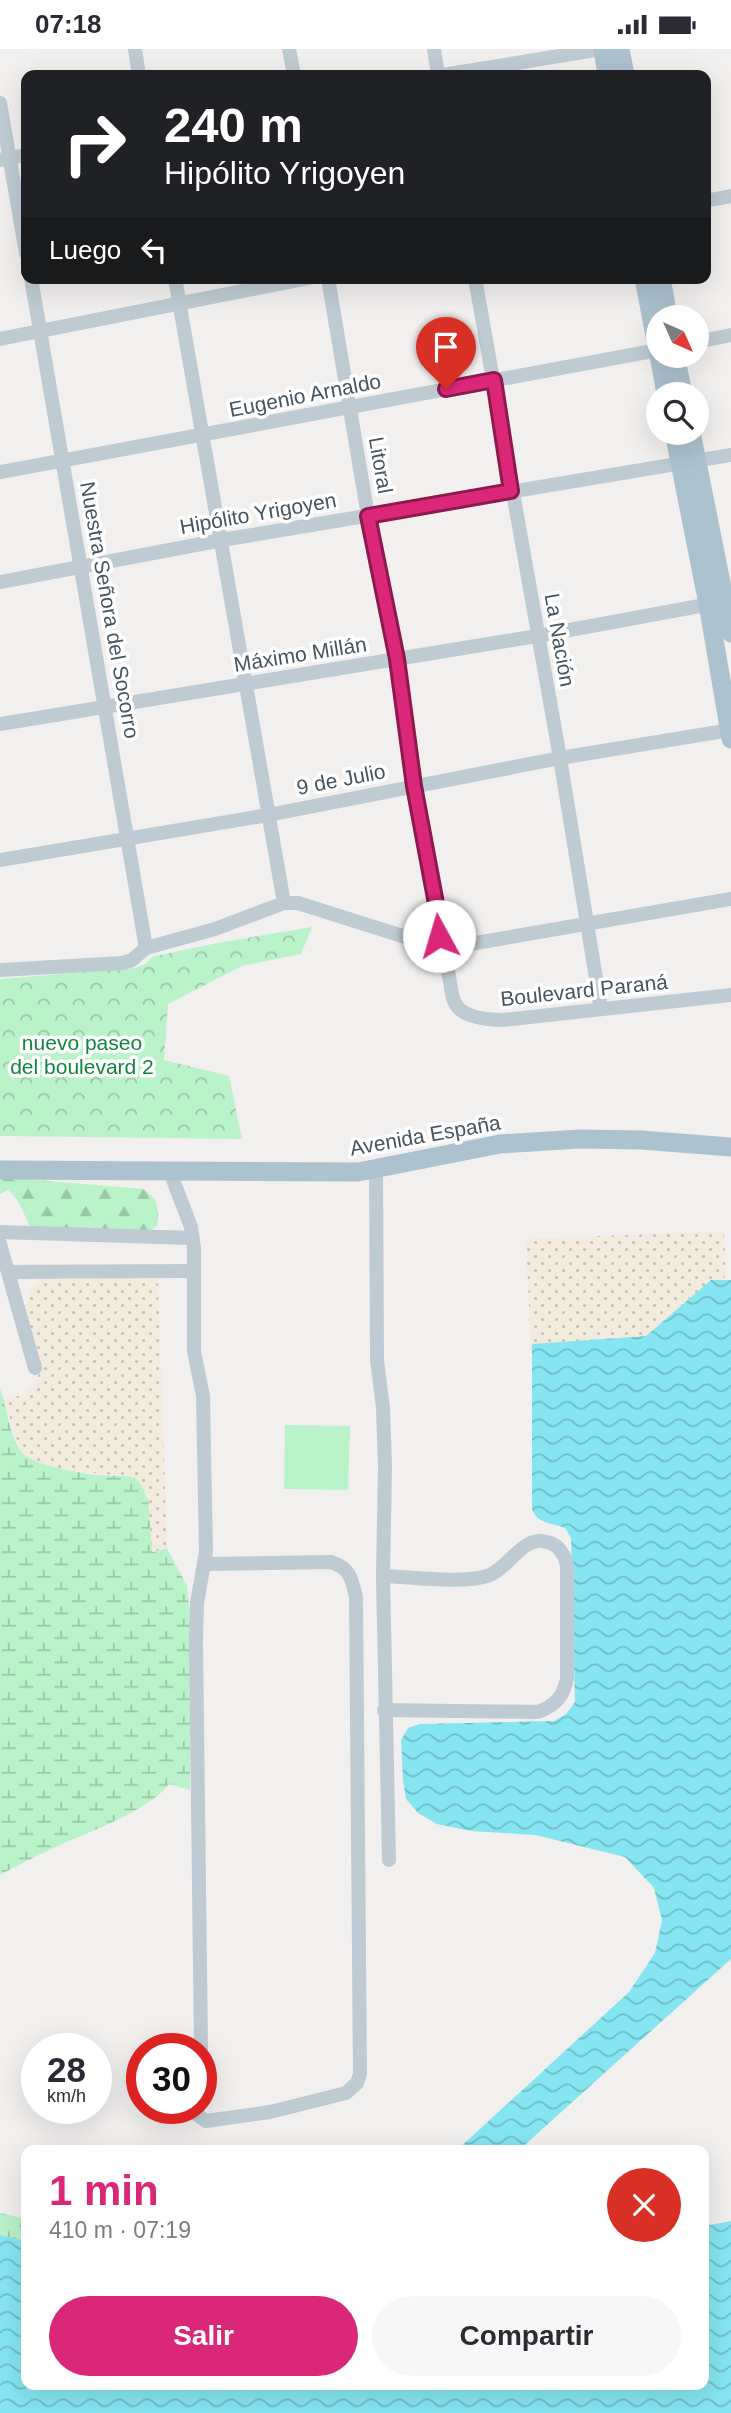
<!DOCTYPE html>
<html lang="es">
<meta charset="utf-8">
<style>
body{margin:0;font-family:Arial,sans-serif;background:#f7f7f7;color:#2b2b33;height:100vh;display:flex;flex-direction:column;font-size:26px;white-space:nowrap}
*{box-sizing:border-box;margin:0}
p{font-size:23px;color:#7c7c81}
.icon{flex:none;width:38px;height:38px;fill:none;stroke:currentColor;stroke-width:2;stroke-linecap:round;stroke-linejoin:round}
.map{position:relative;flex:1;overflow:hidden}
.sheet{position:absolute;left:21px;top:2096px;width:688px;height:245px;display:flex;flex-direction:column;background:#fff;border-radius:14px;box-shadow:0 7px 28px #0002}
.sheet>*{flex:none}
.guide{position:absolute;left:21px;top:21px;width:690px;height:214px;border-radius:14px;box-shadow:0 7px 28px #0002;background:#202124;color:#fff;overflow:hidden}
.needle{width:46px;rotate:135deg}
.fabs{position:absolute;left:646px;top:256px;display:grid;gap:14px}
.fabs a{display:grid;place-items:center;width:63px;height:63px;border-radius:50%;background:#fff;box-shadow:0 7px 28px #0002;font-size:35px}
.speed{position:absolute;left:21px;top:1984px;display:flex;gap:14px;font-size:35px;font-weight:700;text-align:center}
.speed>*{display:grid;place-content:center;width:91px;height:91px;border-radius:50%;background:#fff;box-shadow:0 7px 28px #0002;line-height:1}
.speed small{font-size:18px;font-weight:400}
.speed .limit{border:10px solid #d22;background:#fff;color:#111}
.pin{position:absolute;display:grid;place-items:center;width:60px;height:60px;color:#fff;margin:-72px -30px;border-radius:50% 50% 50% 0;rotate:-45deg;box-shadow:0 0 7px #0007}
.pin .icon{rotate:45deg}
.me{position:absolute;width:77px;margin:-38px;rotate:354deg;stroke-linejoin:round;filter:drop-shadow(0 0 5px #0008)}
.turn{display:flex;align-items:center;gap:24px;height:147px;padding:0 28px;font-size:32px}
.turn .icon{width:91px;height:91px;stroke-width:2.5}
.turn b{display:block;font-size:49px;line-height:60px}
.then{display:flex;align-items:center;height:66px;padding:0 28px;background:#0003;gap:14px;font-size:26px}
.round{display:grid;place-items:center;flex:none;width:74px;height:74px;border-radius:37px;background:#f7f7f7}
.headline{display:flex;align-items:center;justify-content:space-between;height:119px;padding:0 28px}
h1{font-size:42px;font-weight:600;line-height:52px;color:#db2777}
.cta{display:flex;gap:14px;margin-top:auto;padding:14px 28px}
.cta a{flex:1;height:80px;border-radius:42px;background:#db2777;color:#fff;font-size:28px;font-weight:600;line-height:80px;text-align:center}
.cta a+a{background:#f7f7f7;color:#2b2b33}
.status{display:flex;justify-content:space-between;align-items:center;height:49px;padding:0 35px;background:#fff;direction:ltr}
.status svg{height:19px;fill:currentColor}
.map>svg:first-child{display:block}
.forest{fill:url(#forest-firs)}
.wetland{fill:url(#wetland-marsh)}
.sand{fill:url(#sand-dots)}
.park{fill:url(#park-crowns)}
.pitch{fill:#baf2ca}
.water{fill:url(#water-waves)}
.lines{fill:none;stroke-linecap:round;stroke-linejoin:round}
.minor{stroke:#becbd2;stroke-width:14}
.major{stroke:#adc2cf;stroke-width:19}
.route-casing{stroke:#8e194d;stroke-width:18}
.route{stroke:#db2777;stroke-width:12}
.labels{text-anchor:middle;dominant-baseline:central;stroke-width:7;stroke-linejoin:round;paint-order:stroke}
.street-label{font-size:21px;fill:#46555e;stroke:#fff}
.park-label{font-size:21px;fill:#11843f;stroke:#fff}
</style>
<div class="status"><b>07:18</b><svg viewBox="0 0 49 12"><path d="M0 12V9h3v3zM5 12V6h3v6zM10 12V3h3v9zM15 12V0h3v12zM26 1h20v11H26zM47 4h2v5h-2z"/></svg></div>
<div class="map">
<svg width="731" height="2364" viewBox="0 0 731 2364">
<defs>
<pattern id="forest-firs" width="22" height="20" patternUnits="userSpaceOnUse" patternTransform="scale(1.75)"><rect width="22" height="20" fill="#baf2ca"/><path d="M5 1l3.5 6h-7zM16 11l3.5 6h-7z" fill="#99c7a7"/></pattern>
<pattern id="wetland-marsh" width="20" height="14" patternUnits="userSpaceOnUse" patternTransform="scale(1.75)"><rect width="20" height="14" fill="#baf2ca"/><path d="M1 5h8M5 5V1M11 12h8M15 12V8" fill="none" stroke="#99c7a7"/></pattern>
<pattern id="sand-dots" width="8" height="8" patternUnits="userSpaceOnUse" patternTransform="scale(1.75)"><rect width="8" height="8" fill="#f4ebdf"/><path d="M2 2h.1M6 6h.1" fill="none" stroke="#c7c1b8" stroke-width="1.8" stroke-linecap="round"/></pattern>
<pattern id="park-crowns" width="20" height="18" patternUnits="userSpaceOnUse" patternTransform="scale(1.75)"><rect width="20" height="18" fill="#baf2ca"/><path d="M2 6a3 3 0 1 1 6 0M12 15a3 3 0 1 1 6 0" fill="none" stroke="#99c7a7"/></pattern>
<pattern id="water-waves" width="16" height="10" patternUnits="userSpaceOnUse" patternTransform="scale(1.75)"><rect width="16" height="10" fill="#85e6f1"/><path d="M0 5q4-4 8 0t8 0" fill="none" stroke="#6fbdc6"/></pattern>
</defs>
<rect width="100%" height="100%" fill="#f2efef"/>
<path class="forest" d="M0,1128L143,1140C158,1149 160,1161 157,1177L139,1188L34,1184C23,1167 23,1154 8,1141L0,1145Z"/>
<g class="wetland">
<path d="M0,1339C7,1359 9,1383 20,1401C28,1415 80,1424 96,1426C109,1427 122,1426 135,1428C155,1450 151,1474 153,1503L167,1499L187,1537L190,1566V1741L169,1735C150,1762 80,1786 49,1801C33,1809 16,1817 0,1826Z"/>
<polygon points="0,2164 26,2170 26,2192 0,2186"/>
</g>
<g class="sand">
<polygon points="724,1182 726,1227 658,1285 537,1441 526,1190"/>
<path d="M40,1230H158L167,1499L152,1503L148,1445L135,1428C106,1424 39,1424 20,1401L4,1350C10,1348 19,1348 25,1344C65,1323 1,1267 40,1230Z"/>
</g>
<polygon class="park" points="312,878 301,905 242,917 168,955 164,1011 229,1027 242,1090 0,1087 0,930 135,919 146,915 151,908 217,894"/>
<polygon class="pitch" points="285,1376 350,1377 348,1441 284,1440"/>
<g class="water">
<path d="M711,1231H731V1910L518,2102H456L629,1943L655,1904L662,1871L654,1839L625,1808L535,1786L471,1782L437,1775L418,1764L406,1750L403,1731L401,1691L408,1679L420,1675L554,1672L566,1665L575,1653L571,1489L565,1479C553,1474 537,1475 532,1460V1295L646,1287Z"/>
<polygon points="731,2172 731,2364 0,2364 0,2186 26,2192 26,2336 704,2336 704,2177"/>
</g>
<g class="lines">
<g class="minor">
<polyline points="135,0 139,26"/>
<polyline points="289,0 294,26"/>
<polyline points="434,0 438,26"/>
<polyline points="443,26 601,0"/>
<polyline points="0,54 26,204"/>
<polyline points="0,111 26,106"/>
<polyline points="705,152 731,147"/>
<polyline points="31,229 146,899"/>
<polyline points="175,229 284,854"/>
<polyline points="328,229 368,467 396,610 414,737 440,876 439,887 434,897"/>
<polyline points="475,229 560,709 601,960"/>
<polyline points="0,290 309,229"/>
<polyline points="696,293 731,286"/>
<polyline points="0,423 658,301"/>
<polyline points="0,533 222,491 731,406"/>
<polyline points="0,675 537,587 716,554"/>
<polyline points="0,811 268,766 560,709 731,681"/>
<polyline points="440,904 470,895 731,850"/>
<path d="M0,921L123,914L132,911L146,899L215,880L284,854H298L434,897C468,933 426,969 503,971L731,946"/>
<polyline points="376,1121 377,1311 383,1359 385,1418 383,1527 389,1811"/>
<polyline points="170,1123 191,1178 194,1199 194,1302 203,1347 206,1503 197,1554 196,1591 201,2000"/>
<polyline points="0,1183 192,1189"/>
<polyline points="0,1195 35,1319"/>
<polyline points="8,1223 194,1222"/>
<path d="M383,1527C412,1528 461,1535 487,1527C507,1521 520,1491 541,1492C557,1493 563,1502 567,1516V1630C563,1648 556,1656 538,1663L384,1661"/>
<path d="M195,2060L196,2065L206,2072L270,2063L346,2044L357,2034L360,2025L356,1548C352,1530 350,1519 331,1513L204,1515"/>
</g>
<g class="major">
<polyline points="603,0 607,26"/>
<polyline points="620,0 625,26"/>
<polyline points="644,229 658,303"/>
<polyline points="661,229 668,268"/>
<polyline points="659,306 666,345"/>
<polyline points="675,306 683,345"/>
<polyline points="674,383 708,555 731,690"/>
<polyline points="691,383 731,584"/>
<polyline points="0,1121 358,1123 500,1095 580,1090 641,1091 731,1098"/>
</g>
</g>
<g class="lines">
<g class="route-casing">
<polyline id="route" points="439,887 440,876 414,737 397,610 368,467 511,442 494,331 446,340"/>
</g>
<use href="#route" class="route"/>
</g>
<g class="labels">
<g class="street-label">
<text transform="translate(305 346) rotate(-11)">Eugenio Arnaldo</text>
<text transform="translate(381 416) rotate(80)">Litoral</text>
<text transform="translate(258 464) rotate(-10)">Hipólito Yrigoyen</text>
<text transform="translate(110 561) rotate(80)">Nuestra Señora del Socorro</text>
<text transform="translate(560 591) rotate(80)">La Nación</text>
<text transform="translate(300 605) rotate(-9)">Máximo Millán</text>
<text transform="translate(341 730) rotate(-11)">9 de Julio</text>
<text transform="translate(584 941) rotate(-6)">Boulevard Paraná</text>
<text transform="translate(425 1086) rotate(-10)">Avenida España</text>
</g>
<g class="park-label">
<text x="82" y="993">nuevo paseo<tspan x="82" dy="24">del boulevard 2</tspan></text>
</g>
</g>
</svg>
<div class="fabs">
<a><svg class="needle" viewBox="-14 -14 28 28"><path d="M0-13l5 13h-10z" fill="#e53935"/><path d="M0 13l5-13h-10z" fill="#7c7c81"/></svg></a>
<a><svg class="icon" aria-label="search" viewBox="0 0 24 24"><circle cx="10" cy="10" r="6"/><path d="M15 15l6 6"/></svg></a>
</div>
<div class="speed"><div>28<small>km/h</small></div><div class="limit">30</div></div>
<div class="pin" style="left:446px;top:340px;background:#d93025"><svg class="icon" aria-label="arrive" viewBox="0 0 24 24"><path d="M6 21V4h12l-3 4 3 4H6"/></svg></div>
<svg class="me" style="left:439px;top:887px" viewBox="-20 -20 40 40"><circle r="19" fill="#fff"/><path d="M0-13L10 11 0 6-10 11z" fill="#db2777"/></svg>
<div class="guide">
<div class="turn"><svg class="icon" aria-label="right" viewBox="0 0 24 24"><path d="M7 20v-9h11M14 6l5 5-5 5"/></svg><div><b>240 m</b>Hipólito Yrigoyen</div></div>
<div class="then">Luego<svg class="icon" aria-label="left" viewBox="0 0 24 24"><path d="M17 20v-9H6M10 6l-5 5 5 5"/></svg></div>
</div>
<section class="sheet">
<div class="headline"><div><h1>1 min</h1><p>410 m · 07:19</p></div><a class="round" style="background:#d93025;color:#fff"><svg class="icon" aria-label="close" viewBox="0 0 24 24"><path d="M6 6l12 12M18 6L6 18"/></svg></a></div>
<div class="cta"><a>Salir</a><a>Compartir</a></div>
</section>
</div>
